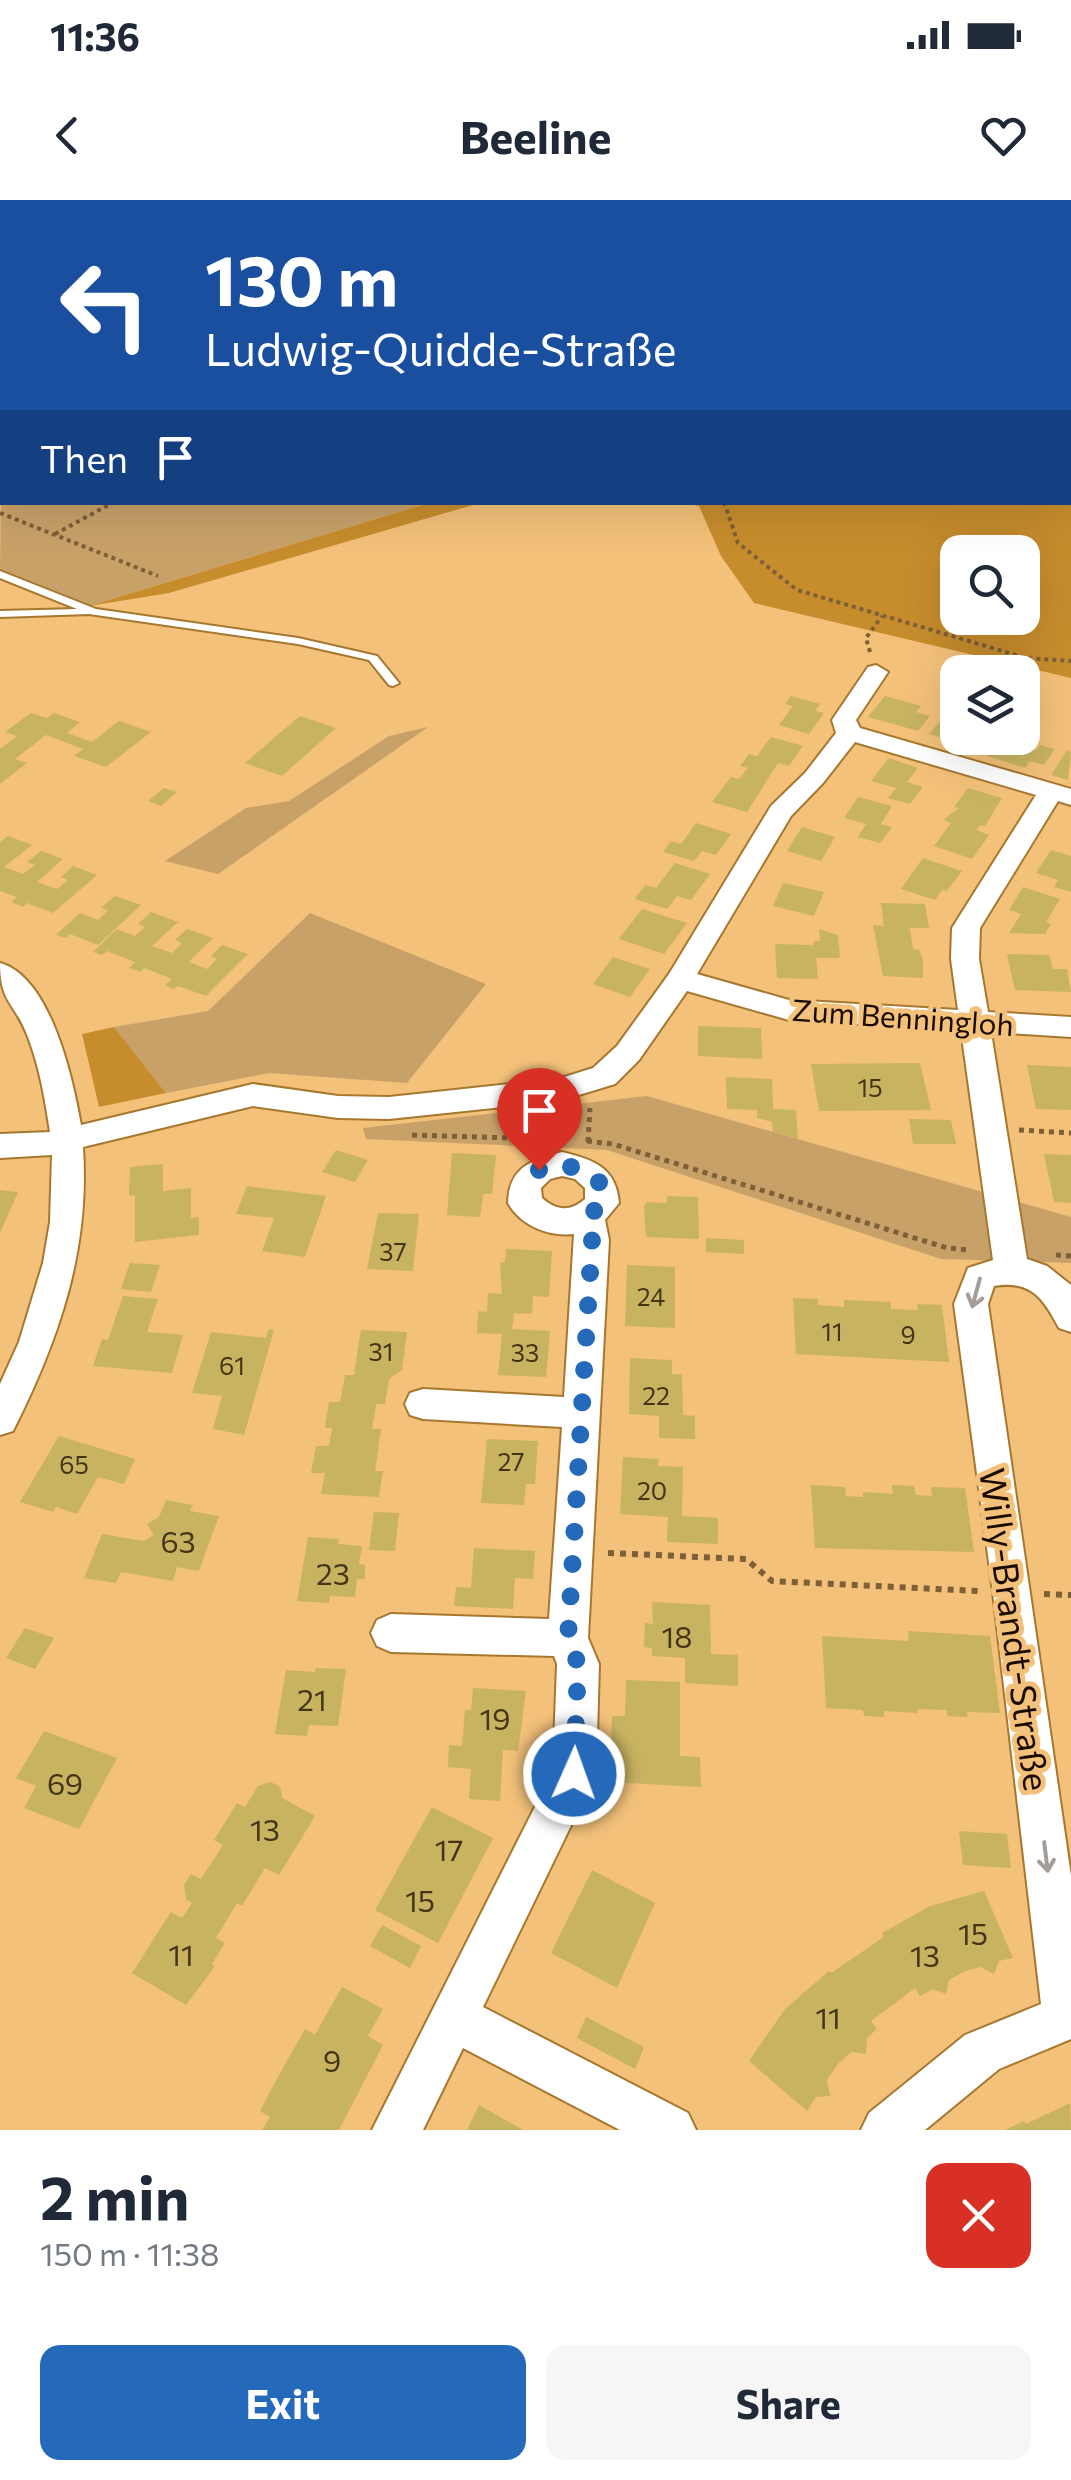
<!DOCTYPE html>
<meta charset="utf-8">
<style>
body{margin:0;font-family:Commissioner,sans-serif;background:#f6f6f7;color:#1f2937;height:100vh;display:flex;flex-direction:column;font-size:38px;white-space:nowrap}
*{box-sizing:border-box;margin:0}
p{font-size:32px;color:#747a83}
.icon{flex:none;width:55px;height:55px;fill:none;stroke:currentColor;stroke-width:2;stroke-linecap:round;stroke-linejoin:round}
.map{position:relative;height:1930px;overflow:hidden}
.drawer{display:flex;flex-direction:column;background:#fff;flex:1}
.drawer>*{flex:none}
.banner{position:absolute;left:0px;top:0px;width:1072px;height:305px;box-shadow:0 10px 40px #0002;background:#1a4fa0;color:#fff;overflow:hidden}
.buttons{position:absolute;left:940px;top:335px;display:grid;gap:20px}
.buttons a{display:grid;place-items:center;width:100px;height:100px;border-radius:20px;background:#fff;box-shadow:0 10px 40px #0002;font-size:50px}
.pin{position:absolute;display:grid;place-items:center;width:85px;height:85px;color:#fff;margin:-102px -42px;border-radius:50% 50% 50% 0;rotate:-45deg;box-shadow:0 0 10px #0007}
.pin .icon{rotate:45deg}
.me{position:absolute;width:110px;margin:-55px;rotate:2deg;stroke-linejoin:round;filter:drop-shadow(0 0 8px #0008)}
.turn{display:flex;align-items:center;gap:35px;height:210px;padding:0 40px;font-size:45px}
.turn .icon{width:130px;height:130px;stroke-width:2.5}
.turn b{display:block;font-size:70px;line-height:85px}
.then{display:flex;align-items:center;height:95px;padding:0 40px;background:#0003;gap:20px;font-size:38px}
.round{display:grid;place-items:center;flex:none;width:105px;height:105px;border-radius:20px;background:#f6f6f7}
.summary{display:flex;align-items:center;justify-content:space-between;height:170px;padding:0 40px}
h1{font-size:60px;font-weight:700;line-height:75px}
.cta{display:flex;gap:20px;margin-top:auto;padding:20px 40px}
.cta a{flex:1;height:115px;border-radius:20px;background:#2469ba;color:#fff;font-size:40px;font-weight:700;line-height:115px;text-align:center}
.cta a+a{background:#f6f6f7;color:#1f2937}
.status{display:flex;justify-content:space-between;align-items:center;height:70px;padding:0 50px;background:#fff;direction:ltr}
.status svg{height:28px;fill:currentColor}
header{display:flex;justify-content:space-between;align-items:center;height:130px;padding:0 40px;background:#fff;font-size:45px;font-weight:700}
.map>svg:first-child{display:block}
.green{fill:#c8a169}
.forest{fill:#c78d2d;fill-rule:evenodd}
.building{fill:#c8b361}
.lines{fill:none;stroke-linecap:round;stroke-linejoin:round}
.lane-casing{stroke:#a6782f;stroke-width:4}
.street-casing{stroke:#a6782f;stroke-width:4}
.path-far3{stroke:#7d5f38;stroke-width:2.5;stroke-dasharray:2.5 2.5;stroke-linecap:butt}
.path-far2{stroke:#7d5f38;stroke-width:4;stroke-dasharray:4 4;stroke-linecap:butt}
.path-far1{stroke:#7d5f38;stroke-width:5;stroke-dasharray:5 5;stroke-linecap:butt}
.path{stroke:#7d5f38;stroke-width:6;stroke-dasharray:6 6;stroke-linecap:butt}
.lane{fill:#fff;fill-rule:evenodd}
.street{fill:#fff;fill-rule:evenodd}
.oneway{stroke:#a39d99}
.route{stroke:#2469ba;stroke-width:18;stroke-dasharray:0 32.4}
.labels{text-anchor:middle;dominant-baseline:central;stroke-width:10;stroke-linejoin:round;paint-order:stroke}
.number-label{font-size:25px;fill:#453518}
.street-label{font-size:30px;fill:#190b00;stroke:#f3c17a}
.near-number-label{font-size:30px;fill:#453518}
.near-street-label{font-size:35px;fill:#190b00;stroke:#f3c17a}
</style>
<div class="status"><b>11:36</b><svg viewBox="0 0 49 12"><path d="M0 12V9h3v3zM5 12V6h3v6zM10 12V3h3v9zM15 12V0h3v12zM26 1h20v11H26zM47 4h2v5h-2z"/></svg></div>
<header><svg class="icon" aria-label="back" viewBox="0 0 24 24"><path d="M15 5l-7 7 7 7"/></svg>Beeline<svg class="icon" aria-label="heart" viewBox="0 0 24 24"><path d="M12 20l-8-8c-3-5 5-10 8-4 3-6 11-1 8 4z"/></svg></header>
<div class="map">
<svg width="1071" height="1930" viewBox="0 0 1071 1930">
<rect width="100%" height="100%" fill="#f3c17a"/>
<g class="green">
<polygon points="2,226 2,302 429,303 89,406 0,370"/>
<polygon points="428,527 218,674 165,661 246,608 289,601 389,536"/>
<polygon points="310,713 486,784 407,883 269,873 166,893 114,827 208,811"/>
<polygon points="647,896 1071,1017 1071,1063 941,1059 607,950 366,939 363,928"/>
</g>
<g class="forest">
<path d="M356,0H1071V478L754,403L721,356L699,306L686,303L1070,302V2H354ZM1022,352V418H958V352Z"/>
<polygon points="429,303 480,303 169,393 89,406"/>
<polygon points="114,827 166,893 99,907 82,834"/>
</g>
<g class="building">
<polygon points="791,496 820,504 815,511 824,513 809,534 779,525 793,506 785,504"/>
<polygon points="885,496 921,506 916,512 930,516 918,531 868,517"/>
<polygon points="31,513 47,518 54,513 80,522 67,533 92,542 119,521 151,532 106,567 74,556 83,549 46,535 15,559 27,563 0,584 0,549 17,536 5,532"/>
<polygon points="300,516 336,528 282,576 245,563"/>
<polygon points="942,519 955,523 958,519 958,538 988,538 979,549 929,534"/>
<polygon points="771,537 803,546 789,566 778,563 747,612 712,602 731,577 739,579 748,568 740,566 749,554 757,556"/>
<polygon points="1000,539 1036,550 1040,545 1055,549 1044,565 1030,561 1025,568 987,556"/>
<polygon points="1067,550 1071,552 1068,580 1051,575"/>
<polygon points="889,558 918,568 907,582 923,587 910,604 888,598 896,588 871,581"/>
<polygon points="164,588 177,592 161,606 148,601"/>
<polygon points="968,588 1002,598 985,626 980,625 976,630 989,635 972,659 934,646 951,623 943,620 959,608 954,607"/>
<polygon points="858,597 892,606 881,624 892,627 880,643 858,637 866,624 844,618"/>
<polygon points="696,623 731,634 716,655 702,651 694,661 663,652 671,641 681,644"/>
<polygon points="802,627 835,637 821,661 787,651"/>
<polygon points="8,636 32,645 4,667 23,674 35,665 27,662 41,651 63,659 37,682 57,689 68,680 61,677 73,666 97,675 53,713 27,703 23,707 11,702 17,697 0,691 0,642"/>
<polygon points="1051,650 1071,656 1071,692 1054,687 1058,680 1036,673"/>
<polygon points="923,658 962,671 947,691 942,690 935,700 901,689"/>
<polygon points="675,663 710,674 691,700 677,696 667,709 635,699 645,685 656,688"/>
<polygon points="783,683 824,692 814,716 773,706"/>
<polygon points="1023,687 1060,699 1046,722 1051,724 1045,734 1009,733 1021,714 1009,710"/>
<polygon points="115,696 141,705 98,745 70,734 66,738 56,735 80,713 98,720 108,710 101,708"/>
<polygon points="881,703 925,704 929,728 910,728 913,749 919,750 923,760 923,778 883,776 873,725 884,726"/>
<polygon points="642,709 687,723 664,754 619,739"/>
<polygon points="151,712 178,722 152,746 172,753 182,743 175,740 187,729 213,738 189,762 207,769 217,759 211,756 222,745 248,754 206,796 178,786 174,789 165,785 172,779 144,768 141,772 129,768 135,762 107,751 102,755 93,752 117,729 135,736 145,727 138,724"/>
<polygon points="819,729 838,735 840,758 816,758 818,779 777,778 775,744 814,745 814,741 820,741"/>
<polygon points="1007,754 1049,755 1053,769 1067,769 1071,792 1015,790"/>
<polygon points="613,757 650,769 630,797 593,784"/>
<polygon points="698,826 761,828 762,859 698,856"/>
<polygon points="920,863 931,910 819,911 811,864"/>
<polygon points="1027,865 1071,867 1071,910 1036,909"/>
<polygon points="726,877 772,879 773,909 796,910 798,939 773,932 772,922 757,918 757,910 727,909"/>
<polygon points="909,919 951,920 956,944 913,944"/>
<polygon points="336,950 368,960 355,982 322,972"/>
<polygon points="452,953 496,955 492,994 483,994 480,1017 447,1015"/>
<polygon points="1044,954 1071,955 1071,1003 1054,1002"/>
<polygon points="163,964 163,991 191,988 191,1018 199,1017 199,1035 135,1042 135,995 129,996 130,967"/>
<polygon points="247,986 326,996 305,1057 262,1051 274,1018 236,1014"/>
<polygon points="0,990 18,992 0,1033"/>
<polygon points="667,996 698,997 699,1039 646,1037 644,1006 647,1002 667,1003"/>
<polygon points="378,1013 419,1014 413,1071 367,1069"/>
<polygon points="706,1038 744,1040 744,1054 706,1052"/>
<polygon points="506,1049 552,1051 549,1097 533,1096 532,1114 514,1113 512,1129 550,1131 546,1177 498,1175 502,1134 477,1133 478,1111 487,1112 488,1093 502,1094 500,1062 505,1062"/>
<polygon points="130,1063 160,1065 151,1092 121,1089"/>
<polygon points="627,1065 675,1067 675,1128 625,1126"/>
<polygon points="123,1096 158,1099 147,1132 183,1135 172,1173 93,1166 102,1139 108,1140"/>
<polygon points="793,1098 818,1099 818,1105 844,1107 844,1100 891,1102 891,1109 918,1110 917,1104 942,1105 949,1162 796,1154"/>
<polygon points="269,1129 274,1130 244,1235 213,1229 222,1196 192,1193 211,1132 266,1138"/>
<polygon points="361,1130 407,1132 402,1170 389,1179 385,1204 376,1204 372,1229 381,1229 375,1271 383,1271 379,1297 321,1294 325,1273 311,1273 316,1246 329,1246 332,1228 325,1228 329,1202 340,1202 345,1175 354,1175"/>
<polygon points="630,1158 672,1160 672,1174 682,1175 683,1215 695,1216 695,1239 659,1238 659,1216 629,1214"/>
<polygon points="59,1236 135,1259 124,1284 98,1277 77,1314 56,1307 53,1312 20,1302"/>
<polygon points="487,1239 538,1241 535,1284 526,1284 524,1305 481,1303"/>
<polygon points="623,1257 659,1259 658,1266 683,1267 682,1316 718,1318 718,1344 667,1342 668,1317 620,1314"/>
<polygon points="811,1285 845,1287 846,1296 863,1297 863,1292 893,1294 892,1285 914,1286 916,1295 932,1296 931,1287 965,1288 974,1352 815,1348"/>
<polygon points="166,1300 193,1305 190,1311 219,1316 199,1371 177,1367 173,1381 121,1372 116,1383 84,1378 102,1334 144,1341 154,1335 147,1324 159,1317"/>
<polygon points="374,1312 399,1313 395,1351 369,1350"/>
<polygon points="308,1337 339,1339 338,1344 362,1346 359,1364 365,1365 365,1379 357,1379 355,1397 330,1396 329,1403 297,1401"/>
<polygon points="474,1348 535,1351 533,1379 515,1378 513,1409 454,1406 456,1387 471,1388"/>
<polygon points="652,1402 710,1405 711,1454 738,1455 738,1486 685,1483 685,1458 652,1456 652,1448 644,1447 645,1423 653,1424"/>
<polygon points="25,1428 54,1438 35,1469 6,1458"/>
<polygon points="908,1431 990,1436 1000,1513 967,1512 968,1517 947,1516 947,1510 917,1509 918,1513 884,1511 884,1517 864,1516 863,1510 826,1508 822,1436 909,1441"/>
<polygon points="316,1468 346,1469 338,1526 309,1525 307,1536 275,1534 286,1470 315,1472"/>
<polygon points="626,1480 680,1482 680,1556 700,1557 701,1587 610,1582 612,1516 625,1516"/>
<polygon points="473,1488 526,1491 518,1551 503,1550 500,1601 469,1599 471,1569 448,1567 449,1545 462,1546 465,1510 471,1510"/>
<polygon points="44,1531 117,1558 79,1629 24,1608 36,1586 16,1578"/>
<polygon points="271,1582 280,1587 282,1598 315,1616 279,1675 265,1668 242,1706 237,1703 216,1738 225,1743 212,1764 215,1766 186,1805 132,1773 171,1712 182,1718 192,1703 186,1699 184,1685 191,1674 201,1679 223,1645 214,1640 237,1603 245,1607 258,1586"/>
<polygon points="432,1607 493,1638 438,1743 375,1710"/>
<polygon points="959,1631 1007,1634 1011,1668 963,1665"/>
<polygon points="592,1670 655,1703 617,1788 551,1753"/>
<polygon points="984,1691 1013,1758 999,1761 994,1774 980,1767 965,1771 949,1780 946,1794 933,1789 920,1796 915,1788 871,1821 877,1829 867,1838 866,1854 851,1852 838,1864 827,1880 830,1896 816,1897 807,1911 749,1861 785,1809 829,1771 831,1773 884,1737 882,1733 930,1706"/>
<polygon points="382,1725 421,1746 410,1768 370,1746"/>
<polygon points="342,1787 383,1809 368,1836 383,1845 339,1930 262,1930 270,1917 260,1911 280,1873 305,1829 315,1835"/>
<polygon points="586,1817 644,1847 635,1869 577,1838"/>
<polygon points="1070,1903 1071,1930 1005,1930 1024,1921 1026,1924"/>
<polygon points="479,1905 523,1930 467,1930"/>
</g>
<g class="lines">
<g class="lane-casing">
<polygon id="lane" points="0,371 96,409 298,438 377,456 399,483 393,486 389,485 369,460 298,444 89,414 0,417 0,411 77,409 0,378"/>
</g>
<g class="street-casing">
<g id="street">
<polygon points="2,216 2,228 0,229 0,217"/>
<path d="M876,465L888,472L856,520L860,528L1071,589V605L1058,601L980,728L979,759L988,812L1071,817V837L991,832L1027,1059L1047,1066L1071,1085V1132L1059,1128C1043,1098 1031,1080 994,1086L988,1104L1071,1676V1839L999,1869L925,1930H861L869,1913L965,1835L1041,1804L993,1392L954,1104L968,1068L993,1060L961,830L789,820L687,791L639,860L615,884L559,901L389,919L338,918L253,906L83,947C90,1051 59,1139 13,1231L0,1235V1184L19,1142L43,1063L50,1022L52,955L0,958V934L50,932C45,900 40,868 28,837C15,802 0,804 0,763C51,777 73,880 81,925L253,884L338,896L389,897L558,879L593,868L617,846L669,774L771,606L805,573L836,533L832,520L868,467ZM855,542L1036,595L952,728L951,759L958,810L789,800L697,774L791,616L823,583Z"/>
<path d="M562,952C594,960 616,967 619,1003L605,1020L609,1040L588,1438L599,1464L596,1574L483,1807L688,1913L696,1930H620L463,1848L423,1930H372L553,1571L557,1464L554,1456L391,1452L377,1446L371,1433L377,1420L391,1414L549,1419L562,1227L423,1219L410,1215L405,1204L410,1193L423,1189L564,1197L574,1034C549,1037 521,1026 508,1003C509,967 531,960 562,952ZM562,976L575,979L585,988V999C570,1012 557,1011 542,998L541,988L550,979Z"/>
</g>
</g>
<polyline class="path-far3" points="657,2 665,0"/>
<g class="path-far2">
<polyline points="724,302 738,343 797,390 1026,458 1071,461"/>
<polyline points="0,313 158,376"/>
<polyline points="55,334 114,302"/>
<polyline points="870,452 866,438 882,416"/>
</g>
<g class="path-far1">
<polyline points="1019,930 1071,933"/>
<polyline points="412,935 546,939"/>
<polyline points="587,941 613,944 947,1048 970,1050"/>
<polyline points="588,942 590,908"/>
<polyline points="1056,1055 1071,1056"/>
</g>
<g class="path">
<polyline points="608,1353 746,1359 772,1381 978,1391"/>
<polyline points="1044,1394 1071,1395"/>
</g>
<use href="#lane" class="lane"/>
<use href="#street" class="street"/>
</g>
<defs><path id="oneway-shaft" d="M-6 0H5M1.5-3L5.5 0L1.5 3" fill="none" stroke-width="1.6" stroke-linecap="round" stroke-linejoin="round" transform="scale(2.5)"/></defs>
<g class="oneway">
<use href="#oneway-shaft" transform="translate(976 1093) rotate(105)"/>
<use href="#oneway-shaft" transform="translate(1046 1657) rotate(83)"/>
</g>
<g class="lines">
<path class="route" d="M539,970C566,963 581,965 601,984L602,1002L588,1018L592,1040L568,1438L578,1464L574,1574"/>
</g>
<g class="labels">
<g class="number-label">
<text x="870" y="887">15</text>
<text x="393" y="1051">37</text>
<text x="651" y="1096">24</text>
<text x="832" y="1131">11</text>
<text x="908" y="1134">9</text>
<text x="381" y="1151">31</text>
<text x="525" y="1152">33</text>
<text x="232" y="1165">61</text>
<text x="656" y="1195">22</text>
<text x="511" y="1261">27</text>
<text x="74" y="1264">65</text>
<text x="652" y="1290">20</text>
</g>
<g class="street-label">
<text transform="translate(903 816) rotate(4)">Zum Benningloh</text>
</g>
<g class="near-number-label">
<text x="178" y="1340">63</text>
<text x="333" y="1372">23</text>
<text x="677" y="1435">18</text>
<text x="312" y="1498">21</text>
<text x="495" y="1517">19</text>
<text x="65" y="1582">69</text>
<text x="265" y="1628">13</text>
<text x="449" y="1648">17</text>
<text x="420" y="1699">15</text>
<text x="973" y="1732">15</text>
<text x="181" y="1753">11</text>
<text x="925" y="1754">13</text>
<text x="828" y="1816">11</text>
<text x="332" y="1859">9</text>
</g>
<g class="near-street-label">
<text transform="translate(1016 1429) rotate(82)">Willy-Brandt-Straße</text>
</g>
</g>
</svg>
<div class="buttons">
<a><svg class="icon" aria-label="search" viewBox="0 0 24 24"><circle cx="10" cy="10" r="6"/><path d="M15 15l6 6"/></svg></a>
<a><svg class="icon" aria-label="layers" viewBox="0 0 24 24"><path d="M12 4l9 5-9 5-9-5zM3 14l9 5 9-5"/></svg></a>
</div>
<div class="pin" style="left:539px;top:970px;background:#d93025"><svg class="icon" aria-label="arrive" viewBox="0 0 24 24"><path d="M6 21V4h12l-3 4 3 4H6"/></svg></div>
<svg class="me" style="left:574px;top:1574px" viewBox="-20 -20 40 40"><circle r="17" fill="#2469ba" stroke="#fff" stroke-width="3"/><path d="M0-11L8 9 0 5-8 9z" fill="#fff"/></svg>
<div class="banner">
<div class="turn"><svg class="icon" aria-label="left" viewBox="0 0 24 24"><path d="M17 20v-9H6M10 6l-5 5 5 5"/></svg><div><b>130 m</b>Ludwig-Quidde-Straße</div></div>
<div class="then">Then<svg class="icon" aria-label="arrive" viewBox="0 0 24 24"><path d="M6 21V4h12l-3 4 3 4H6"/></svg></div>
</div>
</div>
<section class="drawer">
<div class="summary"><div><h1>2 min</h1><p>150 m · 11:38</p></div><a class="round" style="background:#d93025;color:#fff"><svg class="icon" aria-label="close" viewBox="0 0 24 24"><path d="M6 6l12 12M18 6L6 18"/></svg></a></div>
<div class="cta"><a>Exit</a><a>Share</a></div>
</section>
